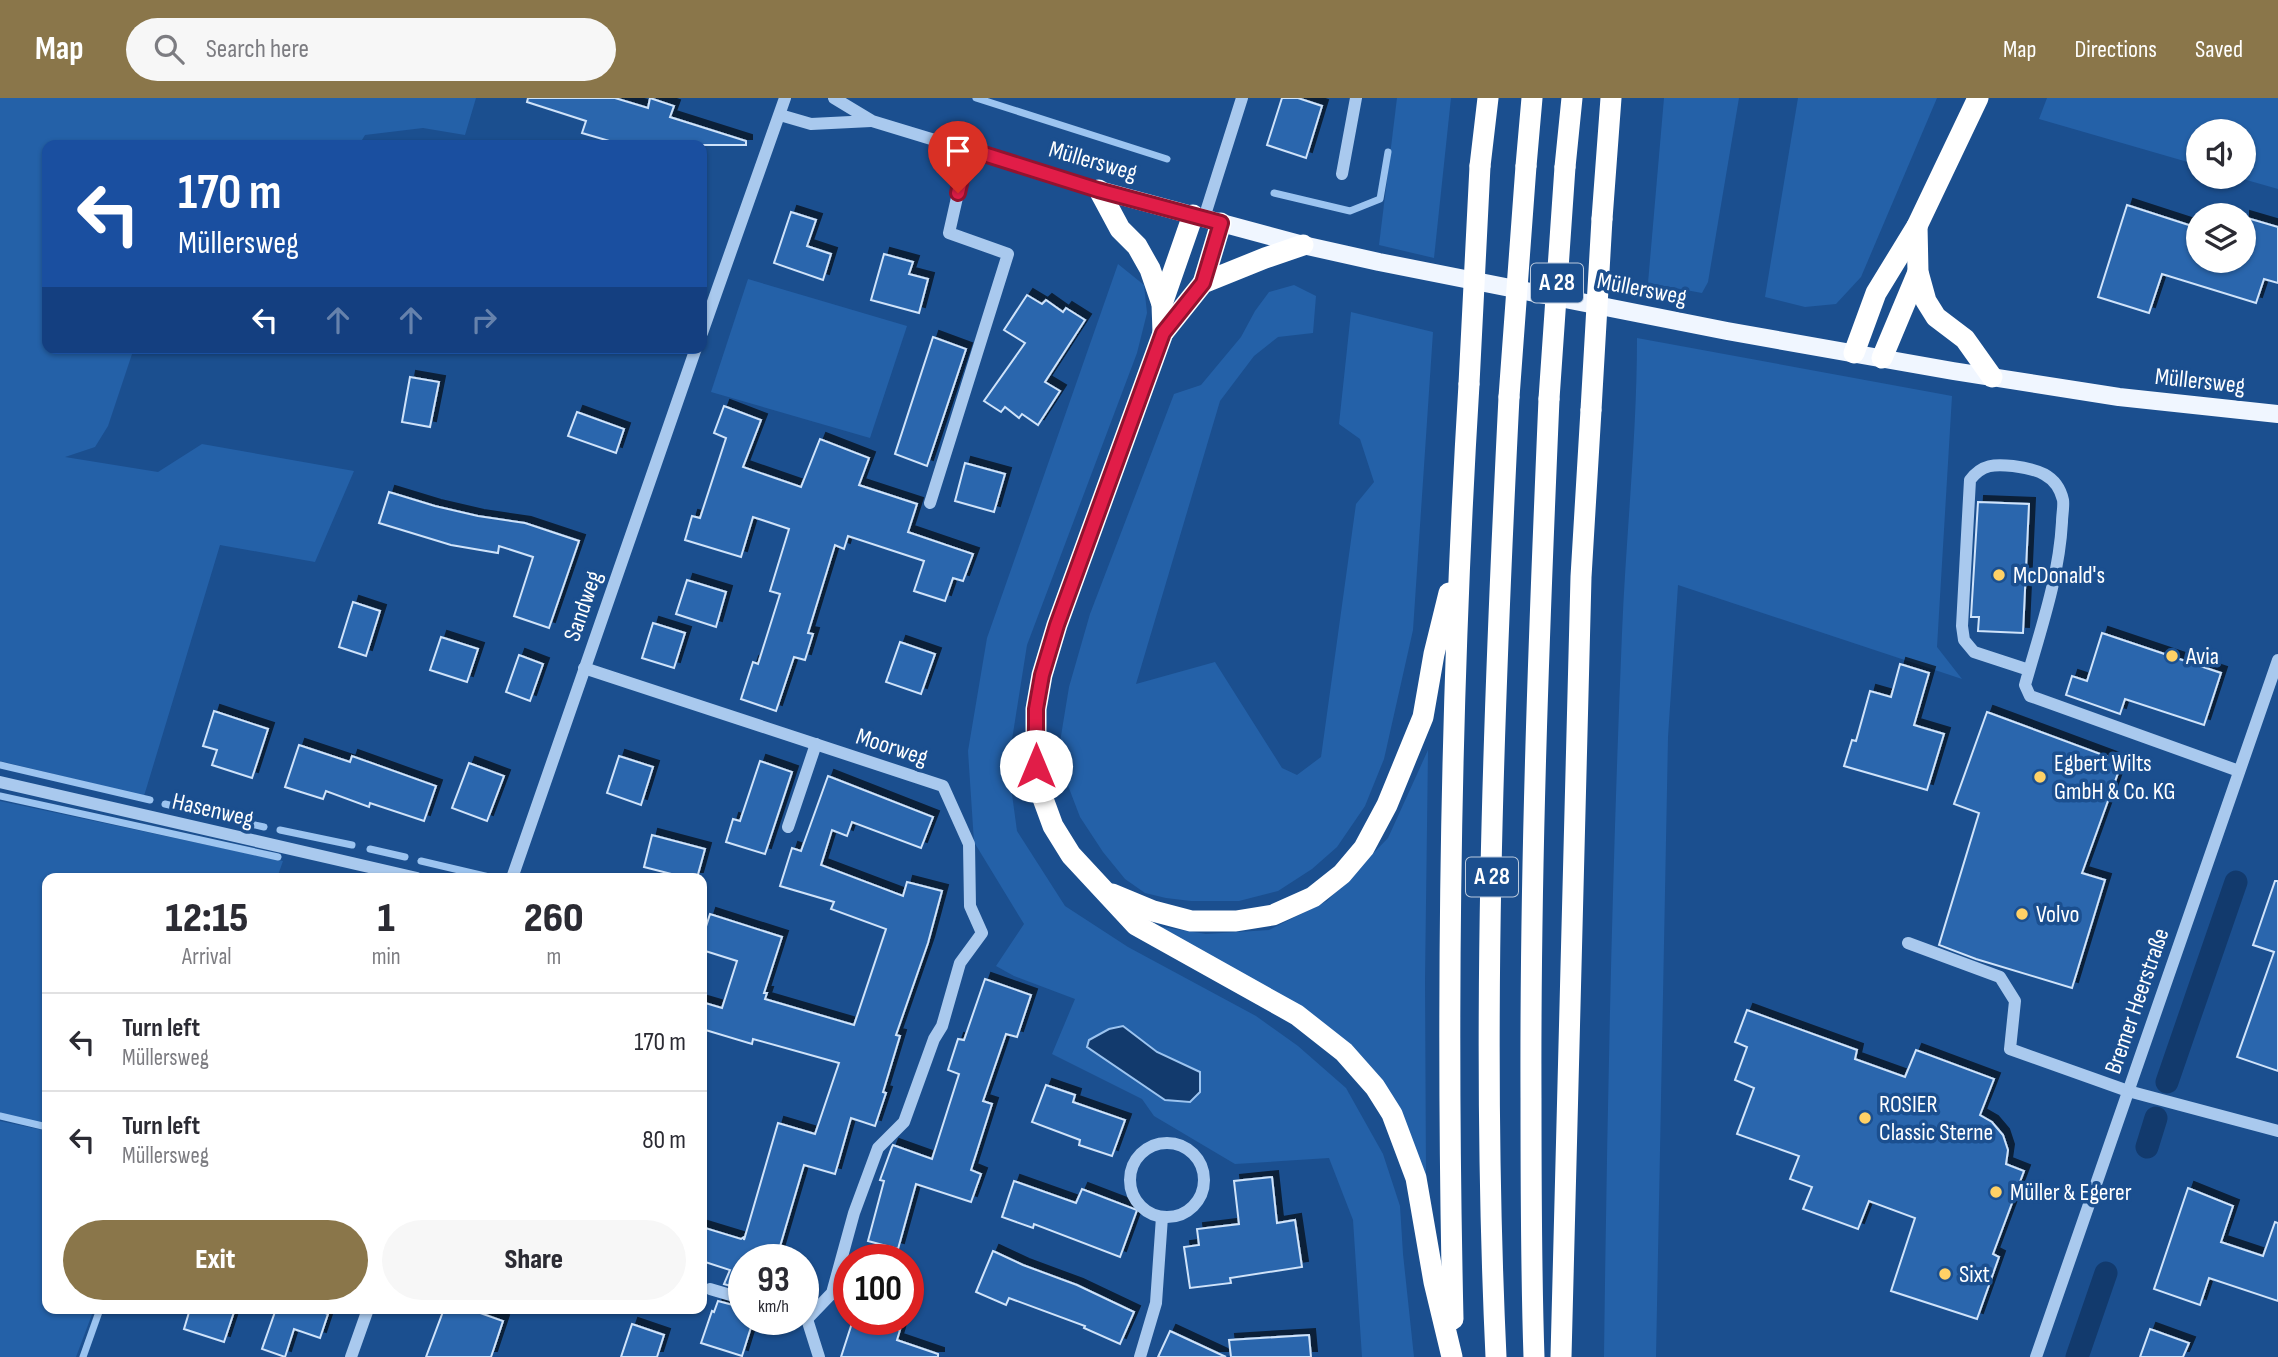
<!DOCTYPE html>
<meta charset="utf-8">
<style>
body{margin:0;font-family:"Sofia Sans Condensed",sans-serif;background:#f7f7f7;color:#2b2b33;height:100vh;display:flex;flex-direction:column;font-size:26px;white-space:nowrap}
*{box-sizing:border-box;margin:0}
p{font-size:23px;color:#7c7c81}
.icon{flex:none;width:38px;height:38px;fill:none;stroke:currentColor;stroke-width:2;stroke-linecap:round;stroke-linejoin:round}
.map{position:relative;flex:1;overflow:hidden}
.sheet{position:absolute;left:42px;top:775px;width:665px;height:441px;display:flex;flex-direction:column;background:#fff;border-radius:14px;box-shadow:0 2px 5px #0004}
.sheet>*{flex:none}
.top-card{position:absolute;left:42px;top:42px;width:665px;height:214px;border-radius:14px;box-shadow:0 2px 5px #0004;background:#1a4fa0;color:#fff;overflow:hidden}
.fabs{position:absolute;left:2186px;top:21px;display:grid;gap:14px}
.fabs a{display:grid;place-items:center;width:70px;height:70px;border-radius:50%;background:#fff;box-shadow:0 2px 5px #0004;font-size:35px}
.speed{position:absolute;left:728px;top:1146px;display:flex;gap:14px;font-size:35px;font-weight:700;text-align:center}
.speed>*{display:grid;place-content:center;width:91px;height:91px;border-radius:50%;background:#fff;box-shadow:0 2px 5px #0004;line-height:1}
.speed small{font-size:18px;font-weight:400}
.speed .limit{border:10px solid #d22;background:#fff;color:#111}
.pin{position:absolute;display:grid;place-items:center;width:60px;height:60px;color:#fff;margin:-72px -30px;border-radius:50% 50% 50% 0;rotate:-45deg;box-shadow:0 0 7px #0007}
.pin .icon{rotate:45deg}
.me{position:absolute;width:77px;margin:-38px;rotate:0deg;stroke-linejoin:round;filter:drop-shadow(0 0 5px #0008)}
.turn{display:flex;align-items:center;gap:24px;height:147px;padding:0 21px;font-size:32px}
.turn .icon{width:91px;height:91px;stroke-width:2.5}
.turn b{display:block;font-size:49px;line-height:60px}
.lanes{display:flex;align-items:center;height:66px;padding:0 21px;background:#0003;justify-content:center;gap:35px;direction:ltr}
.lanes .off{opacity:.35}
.eta{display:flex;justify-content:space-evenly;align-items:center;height:119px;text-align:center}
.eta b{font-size:42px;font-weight:800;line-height:49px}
.action{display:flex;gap:14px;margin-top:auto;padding:14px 21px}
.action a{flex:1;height:80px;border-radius:42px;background:#8a764a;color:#fff;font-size:28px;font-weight:800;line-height:80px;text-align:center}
.action a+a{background:#f7f7f7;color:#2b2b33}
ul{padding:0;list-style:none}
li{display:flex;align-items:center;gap:21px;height:98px;padding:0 21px;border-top:2px solid #e1e1e2}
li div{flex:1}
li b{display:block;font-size:26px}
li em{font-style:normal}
header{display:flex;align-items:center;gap:42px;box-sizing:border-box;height:98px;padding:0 35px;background:#8a764a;color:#fff}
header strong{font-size:33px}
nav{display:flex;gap:38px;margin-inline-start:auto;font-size:24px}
.search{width:490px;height:63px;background:#f7f7f7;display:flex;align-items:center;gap:18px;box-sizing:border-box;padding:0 24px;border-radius:38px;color:#7c7c81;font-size:26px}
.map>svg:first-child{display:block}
.green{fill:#2461a8;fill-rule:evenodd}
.water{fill:#123a6d;stroke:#9cc4f0;stroke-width:2}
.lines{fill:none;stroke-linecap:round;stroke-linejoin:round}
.stream{stroke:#9cc4f0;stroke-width:7}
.canal{stroke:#123a6d;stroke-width:23}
.building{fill:#2a66ad;stroke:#cfe3fa;stroke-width:2;filter:url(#shadow)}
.minor{stroke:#a9c9ee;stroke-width:12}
.major{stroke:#f0f6ff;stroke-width:18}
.highway{stroke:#fff;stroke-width:21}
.highway-bridge{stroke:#fff;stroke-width:21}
.route-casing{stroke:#92132f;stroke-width:18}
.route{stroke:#e11d48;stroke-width:12}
.poi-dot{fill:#ffd166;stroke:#1b4f8f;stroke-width:2.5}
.labels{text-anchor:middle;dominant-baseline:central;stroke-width:7;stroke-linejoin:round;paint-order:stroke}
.shield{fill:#1b4f8f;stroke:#bbcadd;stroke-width:2}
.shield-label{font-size:23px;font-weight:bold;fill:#fff}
.street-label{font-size:24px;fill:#fff;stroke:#1b4f8f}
.poi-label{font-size:24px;fill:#fff;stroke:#1b4f8f;text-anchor:start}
</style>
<header>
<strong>Map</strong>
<div class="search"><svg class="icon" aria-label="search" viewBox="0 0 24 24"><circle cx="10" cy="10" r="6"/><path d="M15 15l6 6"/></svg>Search here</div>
<nav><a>Map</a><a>Directions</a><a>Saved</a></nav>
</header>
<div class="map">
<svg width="2278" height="1259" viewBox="0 0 2278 1259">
<defs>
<filter id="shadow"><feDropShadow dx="6" dy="-6" stdDeviation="0" flood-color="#0009"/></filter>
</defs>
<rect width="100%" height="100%" fill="#1b4f8f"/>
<g class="green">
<polygon points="0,0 476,0 465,37 423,30 365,37 359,47 47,47 47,250 134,250 108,328 95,349 65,359 158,374 202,346 354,373 315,464 220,447 144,698 0,663"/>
<polygon points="1397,0 1451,0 1434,160 1379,147"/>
<polygon points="1664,0 1739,0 1708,184 1702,195 1648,185"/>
<polygon points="1798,0 1937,0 1861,179 1836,206 1805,209 1765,199"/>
<polygon points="2047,0 2278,0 2278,91 2236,79 2244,79 2244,33 2198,33 2198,67 2039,21"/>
<path d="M1118,166L1144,187L1147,215L1137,255L1027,547L1008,667L1017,733L1065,808L1128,849L1256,918L1298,948L1346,990L1383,1056L1400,1108L1403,1156L1414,1259H1362L1353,1122L1329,1060L1235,1066L1154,1018L1142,1001L1052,956L1075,901L1014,878L996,868L1024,826L974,744L968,653L987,540ZM1123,928L1157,954L1200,974L1190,1003Z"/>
<polygon points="748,181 907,228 870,340 711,294"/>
<polygon points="1294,187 1316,198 1313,235 1278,239 1254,258 1220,303 1136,586 1215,564 1282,670 1297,677 1321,659 1356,406 1374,384 1360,341 1339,326 1351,214 1433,234 1413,532 1384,661 1365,708 1337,749 1312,771 1278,793 1239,803 1191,803 1166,800 1145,795 1125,781 1103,754 1080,719 1067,685 1060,644 1069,589 1090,516 1174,296 1201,287 1241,239 1255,213 1269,194"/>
<path d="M1637,240L1952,298L1937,549L1962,581L1678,487L1668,639L1656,1259H1604C1607,1018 1612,776 1622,535C1626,436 1637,338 1637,240Z"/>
<polygon points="1428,652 1425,882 1426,1077 1344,945 1156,828 1206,836 1269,832 1327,803 1388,740"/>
<polygon points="0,703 283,763 277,780 47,780 47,1026 0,1016"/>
<polygon points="0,1023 47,1033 47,1211 94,1211 76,1259 0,1259"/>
</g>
<polygon class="water" points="1123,928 1157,954 1200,974 1200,994 1190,1004 1165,1002 1087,949 1089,942 1109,931"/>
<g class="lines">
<g class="stream">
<polyline points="976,0 1167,61"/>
<polyline points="1274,95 1350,113 1380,101 1388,54"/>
<polyline points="0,667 150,702"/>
<polyline points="0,698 278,759"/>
<polyline points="165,706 212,717"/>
<polyline points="228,721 264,729"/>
<polyline points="280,732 352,747"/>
<polyline points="370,751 405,759"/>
<polyline points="421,763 489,779"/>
<polyline points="0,1018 47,1029"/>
<polyline points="83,1259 100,1211"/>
</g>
<g class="canal">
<polyline points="2167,984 2236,784"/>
<polyline points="2147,1049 2156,1020"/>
<polyline points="2077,1259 2106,1175"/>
</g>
</g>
<g class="building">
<polygon points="528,0 615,0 648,10 650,0 674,8 670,19 746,43 746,47 623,47 582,35 586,23 527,4"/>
<polygon points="1282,0 1298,0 1322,8 1306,60 1267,47"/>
<polygon points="2127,107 2198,130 2198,163 2244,163 2244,119 2278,129 2278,185 2264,181 2256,205 2162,176 2149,215 2098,199"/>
<polygon points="791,114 816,122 807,148 831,156 823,182 774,165"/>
<polygon points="884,156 913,164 909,176 928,181 919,215 871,202"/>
<polygon points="1027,197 1042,206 1046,202 1063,214 1066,210 1085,222 1045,284 1060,293 1038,327 1022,316 1019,320 1005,309 1001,314 984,303 1025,245 1004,232"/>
<polygon points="933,239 966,251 927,368 895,356"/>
<polygon points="410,279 439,284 430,329 402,324"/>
<polygon points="724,308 761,322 743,369 801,389 820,341 869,360 859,387 917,406 908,434 973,456 963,483 953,480 945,503 914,493 924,463 848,438 844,451 835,447 808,535 813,536 805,562 794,559 776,613 741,601 753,564 758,566 780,496 770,493 789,431 753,419 741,459 685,442 692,418 700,420 726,340 714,335"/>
<polygon points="577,314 624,331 616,355 568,338"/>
<polygon points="965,365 1005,376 994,414 955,403"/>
<polygon points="389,394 435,408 478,418 525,425 579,443 549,530 514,518 533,459 499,448 498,455 451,447 379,425"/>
<polygon points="1978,404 2029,406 2023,535 1978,533 1979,519 1971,519"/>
<polygon points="687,482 726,494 716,529 676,516"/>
<polygon points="353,504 380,513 366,558 339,549"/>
<polygon points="653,525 685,535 674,570 642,560"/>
<polygon points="2102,535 2221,575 2204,627 2125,601 2120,616 2066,597 2072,578 2087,583"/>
<polygon points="441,539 478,551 467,584 430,572"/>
<polygon points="900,544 935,556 921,596 886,584"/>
<polygon points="519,557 543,566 530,603 506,594"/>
<polygon points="1900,566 1929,575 1914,627 1944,636 1927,692 1844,668 1852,642 1856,643 1870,593 1891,599"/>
<polygon points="214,613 268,631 252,680 212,667 217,652 203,648"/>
<polygon points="1987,614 2122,664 2082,775 2105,782 2072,890 1976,861 1939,847 1979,715 1954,706"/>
<polygon points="299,647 350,664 352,658 436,688 424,723 370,705 369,709 326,693 323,701 285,689"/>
<polygon points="619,658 653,669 641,707 607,695"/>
<polygon points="760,663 792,674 765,756 726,744 733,721 740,723"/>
<polygon points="469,665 504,678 487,723 452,710"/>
<polygon points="828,678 933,719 921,750 852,724 847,738 832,732 821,767 903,798 907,784 942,793 928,845 896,937 900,938 883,994 886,995 875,1028 851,1020 835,1076 804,1067 776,1162 744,1162 744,1192 724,1186 730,1172 702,1163 702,1129 741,1141 744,1139 744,1142 778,1025 815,1036 839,965 753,941 752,946 702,931 702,904 722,910 737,863 702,852 702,841 710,816 782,839 764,895 767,895 765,901 854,927 886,831 831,811 834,804 780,788 792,750 801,753"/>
<polygon points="652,737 705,751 697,780 687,780 644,769"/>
<polygon points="2275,783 2278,783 2278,973 2237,959 2274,854 2253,847"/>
<polygon points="985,881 1031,897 1017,939 1006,936 983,1003 992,1006 971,1072 981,1076 971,1104 916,1086 898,1151 868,1143 884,1083 880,1082 892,1049 893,1047 932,1061 959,976 948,972 958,941 964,942"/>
<polygon points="1747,912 1857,952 1855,961 1905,979 1916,952 1994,981 1980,1017 1992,1024 2003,1037 2008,1052 2006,1066 2024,1073 1993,1156 1999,1159 1977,1221 1891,1193 1915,1120 1869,1103 1858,1131 1803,1111 1812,1089 1790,1081 1799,1058 1737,1036 1754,990 1735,982 1747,949 1735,944"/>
<polygon points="1046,987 1075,997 1073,1004 1125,1022 1112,1058 1079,1047 1080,1042 1032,1024"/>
<polygon points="1272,1079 1277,1125 1295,1122 1302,1169 1230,1180 1231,1185 1190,1190 1184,1149 1199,1147 1197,1131 1239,1126 1234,1083"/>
<polygon points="1014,1083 1076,1105 1082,1091 1137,1112 1120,1159 1034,1126 1033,1130 1002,1119"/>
<polygon points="2188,1090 2233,1108 2221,1144 2263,1158 2275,1124 2278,1125 2278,1203 2209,1180 2200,1207 2154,1191"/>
<polygon points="993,1153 1023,1167 1077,1187 1134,1214 1120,1246 1084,1230 1085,1228 1009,1200 1006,1207 976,1194"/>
<polygon points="718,1203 744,1210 744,1224 752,1226 742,1258 701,1245 712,1213 714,1214"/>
<polygon points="190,1211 235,1211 224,1244 184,1231"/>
<polygon points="276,1211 314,1211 328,1216 320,1240 294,1231 285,1259 262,1251"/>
<polygon points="444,1211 469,1211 503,1223 491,1259 426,1259"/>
<polygon points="853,1222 871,1222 900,1232 897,1242 938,1256 938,1259 841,1259"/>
<polygon points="632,1226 664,1237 657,1259 621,1259"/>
<polygon points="2150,1231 2189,1245 2183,1259 2140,1259"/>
<polygon points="1170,1233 1226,1259 1158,1259"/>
<polygon points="1309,1237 1311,1259 1231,1259 1229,1242"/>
</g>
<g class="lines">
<g class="minor">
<polyline points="834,0 872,23 1099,92"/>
<polyline points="780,17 811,26 871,23"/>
<polyline points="1342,76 1356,0"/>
<polyline points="1204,120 1242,0"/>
<polyline points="702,235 785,0"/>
<polyline points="930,405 1008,156 949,135 968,51"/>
<polyline points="584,570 943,688 969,746 970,808 982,835 960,865 942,928 934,941 904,1024 878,1050 854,1115 832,1195 807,1221"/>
<path d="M2029,572L1974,554L1964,542L1962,528L1970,382C1982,366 1995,366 2013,368C2036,371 2057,376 2063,402C2064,408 2062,417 2062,424C2059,480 2040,533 2025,587L2030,598L2239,673"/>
<polyline points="0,684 417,780"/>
<polyline points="788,729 816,646"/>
<polyline points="512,780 696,250"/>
<polyline points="1908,845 2000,879 2015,903 2010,951 2128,993 2278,1033"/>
<circle cx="1167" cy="1082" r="37"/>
<polyline points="710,1191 744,1201"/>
<polyline points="807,1221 819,1259"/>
<polyline points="351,1259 368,1211"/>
<polyline points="1140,1259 1156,1205 1162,1119"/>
<polyline points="2036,1259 2278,562"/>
</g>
<polyline class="major" points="1099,92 1303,147 1379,164 1727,233 1953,273 2119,299 2278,316"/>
<g class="highway">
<polyline points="1480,68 1488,0"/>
<polyline points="1526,68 1532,0"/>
<polyline points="1565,69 1572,0"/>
<polyline points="1099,92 1120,131 1137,148 1150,171 1162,206 1163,235"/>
<polyline points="1602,121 1611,0"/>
<polyline points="1917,128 1918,174 1926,203 1936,219 1965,241 1992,279"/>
<polyline points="1303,147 1265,160 1203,185 1163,235 1057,527 1042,577 1036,611 1036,668 1042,698 1053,728 1071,757 1136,827 1297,917 1344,954 1375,989 1392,1016 1416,1080 1434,1184 1452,1259"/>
<polyline points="1203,185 1221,125"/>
<polyline points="1162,206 1193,117"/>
<polyline points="1854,255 1876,195 1917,128 1978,0"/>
<polyline points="1882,260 1918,174"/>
<polyline points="1112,796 1153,813 1191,823 1236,823 1273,817 1313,799 1342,776 1364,750 1387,707 1423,619 1434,556 1449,495"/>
<path d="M1453,1221C1446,909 1450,597 1469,286"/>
<path d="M1496,1259C1481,939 1493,618 1509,299"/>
<path d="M1534,1259C1531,1172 1531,1086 1531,1000C1530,766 1539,534 1549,301"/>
<polyline points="1561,1259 1581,479 1591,312"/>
</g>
<g class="highway-bridge">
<polyline points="1469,286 1480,68"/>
<polyline points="1509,299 1526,68"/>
<polyline points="1549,301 1565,69"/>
<polyline points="1591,312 1602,121"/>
</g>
</g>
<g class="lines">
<g class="route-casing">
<polyline id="route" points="958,95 968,51 1098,92 1221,125 1203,185 1163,235 1057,527 1042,577 1036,611 1036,668"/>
</g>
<use href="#route" class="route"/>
</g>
<g class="poi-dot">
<circle cx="1999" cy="477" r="7"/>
<circle cx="2172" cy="558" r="7"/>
<circle cx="2040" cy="679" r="7"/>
<circle cx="2022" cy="816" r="7"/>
<circle cx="1865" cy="1020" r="7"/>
<circle cx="1996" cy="1094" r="7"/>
<circle cx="1945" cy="1176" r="7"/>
</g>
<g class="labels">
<g class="shield">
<rect x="1531" y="165.5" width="52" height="39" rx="5"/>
<rect x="1466" y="759.5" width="52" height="39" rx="5"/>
</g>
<g class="shield-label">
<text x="1557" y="185">A 28</text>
<text x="1492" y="779">A 28</text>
</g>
<g class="street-label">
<text transform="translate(1093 63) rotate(16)">Müllersweg</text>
<text transform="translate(1642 191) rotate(11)">Müllersweg</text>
<text transform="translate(2200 283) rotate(6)">Müllersweg</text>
<text transform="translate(583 508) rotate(-71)">Sandweg</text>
<text transform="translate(892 649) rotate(18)">Moorweg</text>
<text transform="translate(213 712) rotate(13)">Hasenweg</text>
<text transform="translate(2137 903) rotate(-71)">Bremer Heerstraße</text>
</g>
<g class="poi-label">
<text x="2013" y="477">McDonald's</text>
<text x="2186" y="558">Avia</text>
<text x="2054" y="665">Egbert Wilts<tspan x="2054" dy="28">GmbH &amp; Co. KG</tspan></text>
<text x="2036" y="816">Volvo</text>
<text x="1879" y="1006">ROSIER<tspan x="1879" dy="28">Classic Sterne</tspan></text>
<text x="2010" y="1094">Müller &amp; Egerer</text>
<text x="1959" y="1176">Sixt</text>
</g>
</g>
</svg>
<div class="fabs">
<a><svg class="icon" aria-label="sound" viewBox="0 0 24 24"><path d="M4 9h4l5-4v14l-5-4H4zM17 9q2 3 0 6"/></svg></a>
<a><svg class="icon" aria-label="layers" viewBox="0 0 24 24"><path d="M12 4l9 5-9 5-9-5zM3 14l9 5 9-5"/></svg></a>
</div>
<div class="speed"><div>93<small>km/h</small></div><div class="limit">100</div></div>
<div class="pin" style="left:958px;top:95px;background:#d93025"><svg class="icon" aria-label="arrive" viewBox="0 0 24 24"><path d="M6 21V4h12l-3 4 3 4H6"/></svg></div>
<svg class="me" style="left:1036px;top:668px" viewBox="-20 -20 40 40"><circle r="19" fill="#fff"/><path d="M0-13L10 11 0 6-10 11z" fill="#e11d48"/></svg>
<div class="top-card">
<div class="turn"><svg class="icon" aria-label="left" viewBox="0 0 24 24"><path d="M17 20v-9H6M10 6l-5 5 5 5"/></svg><div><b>170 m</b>Müllersweg</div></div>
<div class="lanes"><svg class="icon" aria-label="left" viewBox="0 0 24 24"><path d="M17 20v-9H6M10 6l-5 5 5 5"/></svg><svg class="icon off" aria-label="ahead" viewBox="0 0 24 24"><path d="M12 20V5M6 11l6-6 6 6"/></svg><svg class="icon off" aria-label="ahead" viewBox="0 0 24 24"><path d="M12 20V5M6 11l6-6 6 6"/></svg><svg class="icon off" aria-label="right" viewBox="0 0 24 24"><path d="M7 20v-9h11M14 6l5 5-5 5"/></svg></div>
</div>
<section class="sheet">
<div class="eta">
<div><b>12:15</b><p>Arrival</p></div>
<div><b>1</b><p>min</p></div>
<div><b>260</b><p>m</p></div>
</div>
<ul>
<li><svg class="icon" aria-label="left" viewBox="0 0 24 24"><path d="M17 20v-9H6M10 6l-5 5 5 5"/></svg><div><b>Turn left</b><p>Müllersweg</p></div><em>170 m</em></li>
<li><svg class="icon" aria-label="left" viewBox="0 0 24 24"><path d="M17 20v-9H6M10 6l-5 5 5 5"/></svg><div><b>Turn left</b><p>Müllersweg</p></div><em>80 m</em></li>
</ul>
<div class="action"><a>Exit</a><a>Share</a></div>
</section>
</div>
